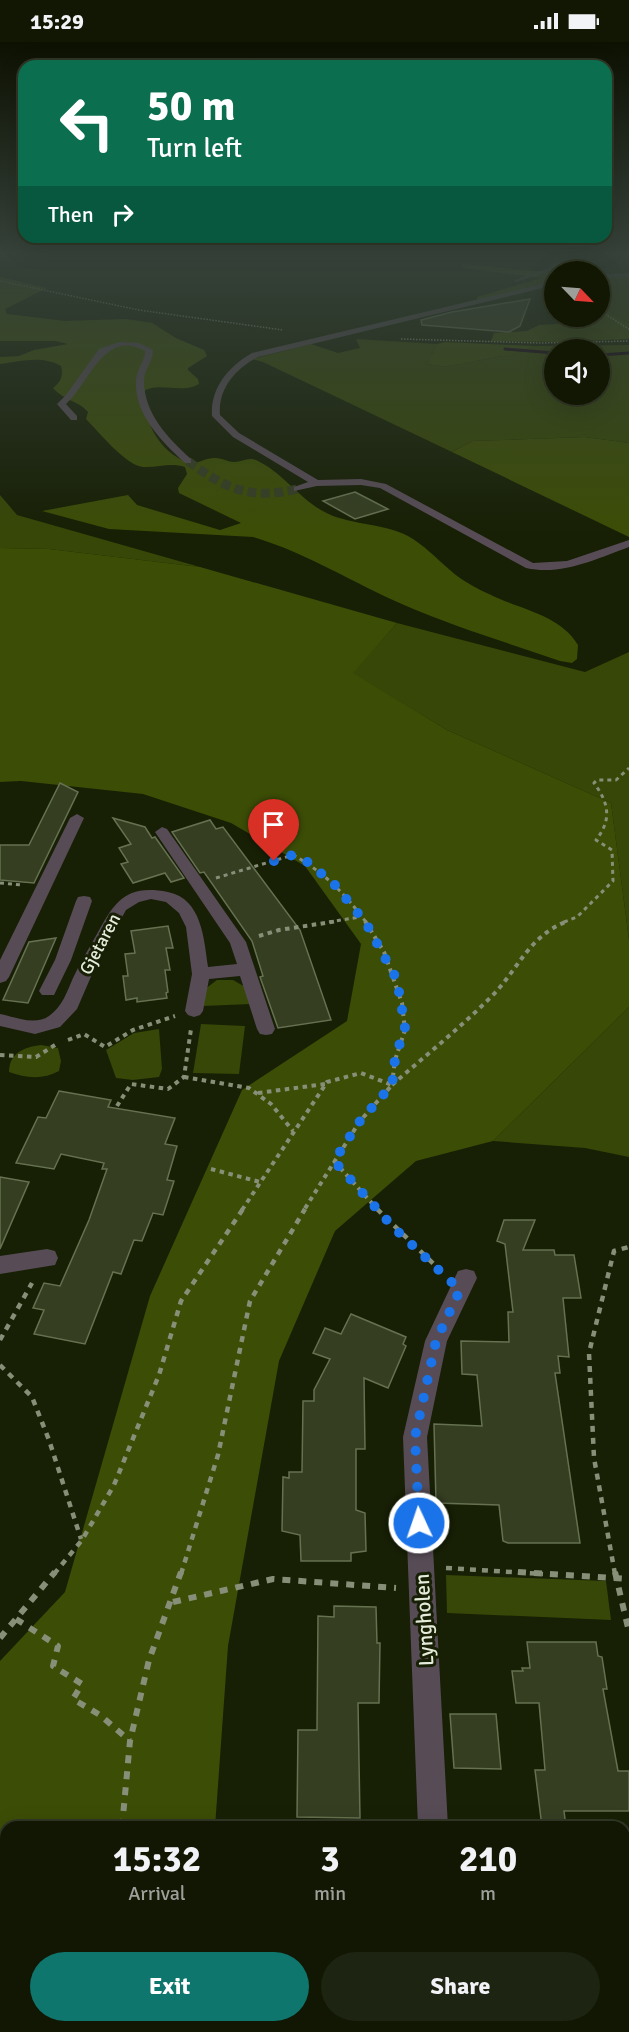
<!DOCTYPE html>
<style>
body{margin:0;font-family:Signika,sans-serif;background:#1e2412;color:#f1f3f6;height:100vh;display:flex;flex-direction:column;font-size:22px;white-space:nowrap}
*{box-sizing:border-box;margin:0}
p{font-size:20px;color:#9c9f9a}
.icon{flex:none;width:33px;height:33px;fill:none;stroke:currentColor;stroke-width:2;stroke-linecap:round;stroke-linejoin:round}
.map{position:relative;flex:1;overflow:hidden}
.drawer{position:absolute;left:0px;top:1779px;width:630px;height:212px;display:flex;flex-direction:column;background:#111703;border-radius:18px 18px 0 0;box-shadow:0 6px 24px #0002,0 0 0 2px #303625}
.drawer>*{flex:none}
.guide{position:absolute;left:18px;top:18px;width:594px;height:183px;border-radius:18px;box-shadow:0 6px 24px #0002,0 0 0 2px #303625;background:#0b6e4f;color:#fff;overflow:hidden}
.needle{width:39px;rotate:115deg}
.tools{position:absolute;left:544px;top:219px;display:grid;gap:12px}
.tools a{display:grid;place-items:center;width:66px;height:66px;border-radius:50%;background:#111703;box-shadow:0 6px 24px #0002,0 0 0 2px #303625;font-size:30px}
.pin{position:absolute;display:grid;place-items:center;width:51px;height:51px;color:#fff;margin:-62px -26px;border-radius:50% 50% 50% 0;rotate:-45deg;box-shadow:0 0 6px #0007}
.pin .icon{rotate:45deg}
.me{position:absolute;width:66px;margin:-33px;rotate:357deg;stroke-linejoin:round;filter:drop-shadow(0 0 4px #0008)}
.turn{display:flex;align-items:center;gap:21px;height:126px;padding:0 30px;font-size:27px}
.turn .icon{width:78px;height:78px;stroke-width:2.5}
.turn b{display:block;font-size:42px;line-height:51px}
.then{display:flex;align-items:center;height:57px;padding:0 30px;background:#0003;gap:12px;font-size:22px}
.eta{display:flex;justify-content:space-evenly;align-items:center;height:102px;text-align:center}
.eta b{font-size:36px;font-weight:700;line-height:42px}
.button{display:flex;gap:12px;margin-top:auto;padding:12px 30px}
.button a{flex:1;height:69px;border-radius:36px;background:#0f766e;color:#fff;font-size:24px;font-weight:700;line-height:69px;text-align:center}
.button a+a{background:#1e2412;color:#f1f3f6}
.status{display:flex;justify-content:space-between;align-items:center;height:42px;padding:0 30px;background:#111703;direction:ltr}
.status svg{height:16px;fill:currentColor}
.map>svg:first-child{display:block}
.green{fill:#374707;fill-rule:evenodd}
.forest{fill:#3c4d06}
.lines{fill:none;stroke-linecap:round;stroke-linejoin:round}
.stream{stroke:#130012;stroke-width:3}
.building{fill:#353e21;stroke:#667151;stroke-width:1.5}
.minor-tunnel{stroke:#363e24;stroke-width:9;stroke-dasharray:9 4.5;stroke-linecap:butt}
.path-far4{stroke:#888f79;stroke-width:1.5;stroke-dasharray:1.5 1.5;stroke-linecap:butt}
.path-far3{stroke:#888f79;stroke-width:3;stroke-dasharray:4 4;stroke-linecap:butt}
.path-far2{stroke:#888f79;stroke-width:4;stroke-dasharray:4.5 4.5;stroke-linecap:butt}
.path-far1{stroke:#888f79;stroke-width:4.5;stroke-dasharray:6 6;stroke-linecap:butt}
.path{stroke:#888f79;stroke-width:6;stroke-dasharray:8 8;stroke-linecap:butt}
.minor{fill:#574c56;fill-rule:evenodd}
.route{stroke:#1a73e8;stroke-width:10;stroke-dasharray:0 18}
.labels{text-anchor:middle;dominant-baseline:central;stroke-width:6;stroke-linejoin:round;paint-order:stroke}
.street-label{font-size:18px;fill:#e6ecdb;stroke:#171f04}
.near-street-label{font-size:21px;fill:#e6ecdb;stroke:#171f04}
</style>
<div class="status"><b>15:29</b><svg viewBox="0 0 49 12"><path d="M0 12V9h3v3zM5 12V6h3v6zM10 12V3h3v9zM15 12V0h3v12zM26 1h20v11H26zM47 4h2v5h-2z"/></svg></div>
<div class="map">
<svg width="629" height="1990" viewBox="0 0 629 1990">
<rect width="100%" height="100%" fill="#171f04"/>
<g class="green">
<polygon points="629,234 629,281 610,270 600,260 600,236"/>
<path d="M356,297L437,302L427,322L445,325L502,314L508,315L533,304L629,303V401L585,395L473,399L452,410L263,320L252,317L311,302L338,311L360,306ZM555,308H600V352H555Z"/>
<polygon points="0,453 17,473 200,525 49,507 0,506"/>
<polygon points="397,581 585,630 629,610 629,898 611,761 447,688 352,631"/>
<polygon points="217,938 233,938 247,946 251,962 203,964 205,947"/>
<polygon points="629,965 629,1115 585,1106 493,1099"/>
<polygon points="201,982 245,984 239,1032 193,1031"/>
<polygon points="159,987 162,1027 159,1035 133,1038 116,1036 106,1008 134,991"/>
<path d="M41,1003L58,1006L61,1019L59,1029C43,1038 25,1036 9,1030C9,1011 24,1005 41,1003Z"/>
<polygon points="446,1533 606,1539 611,1578 447,1571"/>
</g>
<g class="forest">
<polygon points="463,222 555,231 555,239 477,259 477,255 542,236 463,226 461,224"/>
<path d="M0,235L47,246L5,267L7,272L65,279L126,277L152,281L176,296L204,308L207,314L188,326V328L198,337L199,342C180,353 158,338 141,351C146,378 155,404 182,418C196,426 203,415 216,416C222,416 228,420 234,420C242,420 248,415 256,418C282,430 297,454 321,468C348,484 381,480 408,494C424,503 436,516 450,528C461,538 476,546 489,552C520,568 559,572 578,603L577,617L572,621L560,619C508,601 455,585 404,563C353,541 307,511 253,495L109,487L42,469L128,453L137,463L220,488L241,481L179,451L178,446L187,432L185,425C170,420 158,426 143,425C125,423 99,390 86,377L88,370C79,359 63,358 53,346C60,341 64,333 61,324C43,313 20,319 0,322V315L19,314L34,308L68,302L55,299H0Z"/>
<polygon points="600,260 610,270 629,281 629,297 559,300 491,299 494,291 527,289 539,283 574,281 574,275 600,274"/>
<polygon points="445,300 533,304 508,315 502,314 445,325 427,322 437,302"/>
<polygon points="585,395 629,401 629,495 452,410 473,399"/>
<polygon points="0,506 49,507 200,525 397,581 353,631 447,688 611,761 629,898 629,965 493,1099 416,1119 335,1189 279,1319 228,1604 215,1785 6,1785 6,1984 191,1985 190,1990 0,1990 0,1619 65,1550 150,1254 242,1048 347,979 361,902 305,824 231,781 143,752 21,739 0,740"/>
</g>
<g class="lines">
<g class="stream">
<polyline points="505,307 555,311"/>
<polyline points="600,313 629,311"/>
</g>
</g>
<g class="building">
<polygon points="530,257 520,284 509,290 422,283 421,278 452,270"/>
<polygon points="355,450 388,467 355,477 323,459"/>
<polygon points="60,741 78,750 34,841 0,838 0,803 29,803"/>
<polygon points="113,776 145,785 152,796 155,795 184,836 171,840 165,831 133,841 121,822 128,820 119,806 131,802"/>
<polygon points="210,778 216,787 223,785 300,888 331,978 278,986 260,935 263,934 252,899 204,830 200,831 172,790"/>
<polygon points="168,884 173,906 166,906 170,928 165,928 168,950 166,951 167,956 137,960 137,956 126,958 123,934 128,934 125,912 135,911 131,889"/>
<polygon points="56,896 28,961 3,958 29,900"/>
<polygon points="59,1049 111,1058 108,1065 175,1076 165,1102 177,1104 167,1138 174,1139 163,1173 153,1171 142,1199 134,1198 121,1232 113,1230 85,1302 34,1292 44,1268 33,1266 44,1241 60,1244 89,1178 107,1127 102,1127 104,1121 61,1112 54,1127 16,1121 38,1075 46,1076"/>
<polygon points="0,1135 29,1140 0,1207"/>
<polygon points="504,1178 535,1178 523,1208 554,1208 555,1213 574,1213 581,1256 563,1256 569,1315 558,1314 560,1331 555,1331 580,1501 508,1501 503,1499 499,1463 436,1461 434,1382 482,1384 477,1333 462,1332 461,1299 509,1300 508,1270 513,1270 505,1202 497,1199"/>
<polygon points="351,1272 406,1295 403,1302 406,1304 388,1346 364,1336 365,1407 356,1407 356,1468 365,1471 366,1509 351,1511 351,1519 301,1519 300,1493 282,1489 283,1435 289,1436 289,1430 302,1430 303,1359 314,1359 314,1348 330,1317 313,1311 315,1307 325,1286 341,1292"/>
<polygon points="334,1564 376,1565 377,1601 380,1601 379,1661 358,1661 360,1776 297,1775 298,1688 317,1688 318,1574 334,1575"/>
<polygon points="527,1600 596,1600 598,1614 602,1615 607,1647 603,1647 618,1729 629,1729 629,1769 564,1769 566,1785 542,1785 535,1728 545,1728 539,1661 516,1661 512,1629 523,1629 522,1626 530,1626"/>
<polygon points="450,1672 496,1672 501,1727 454,1726"/>
</g>
<g class="lines">
<path class="minor-tunnel" d="M188,419C226,447 250,458 297,447"/>
<g class="path-far4">
<polyline points="0,239 139,268 283,288"/>
<polyline points="600,269 629,287"/>
<polyline points="401,297 541,301 629,299"/>
</g>
<g class="path-far3">
<path d="M216,836L293,813C324,830 345,852 366,880"/>
<polyline points="0,841 22,843"/>
<polyline points="329,880 360,875"/>
<path d="M564,880L577,875L613,839L612,808L596,798C612,778 609,761 594,741L597,738H616L629,726"/>
</g>
<g class="path-far2">
<polyline points="365,879 384,910 402,961 405,988 395,1018 392,1042"/>
<polyline points="259,894 279,888 338,879"/>
<polyline points="68,998 84,992 105,1005 133,988 175,974"/>
<polyline points="0,1013 36,1015 55,1003"/>
<polyline points="184,1035 249,1046 271,1062 293,1089"/>
<path d="M392,1043C425,1014 460,986 491,955C519,927 528,894 568,879"/>
<polyline points="258,1051 325,1042"/>
<polyline points="117,1064 131,1042 168,1047 184,1035 191,987"/>
<polyline points="334,1119 378,1168"/>
<polyline points="211,1127 260,1140"/>
<polyline points="242,1168 327,1040 361,1031 392,1043 360,1079 304,1168"/>
</g>
<g class="path-far1">
<polyline points="377,1167 442,1230"/>
<polyline points="0,1298 32,1241"/>
<polyline points="0,1323 32,1355 49,1398 81,1497"/>
<polyline points="446,1526 543,1532"/>
<polyline points="54,1532 82,1498 114,1443 159,1333 181,1259 243,1167"/>
<polyline points="181,1532 218,1413 250,1259 305,1167"/>
<polyline points="615,1532 594,1416 589,1311 614,1209 629,1205"/>
</g>
<g class="path">
<polyline points="518,1530 629,1537"/>
<polyline points="615,1530 629,1590"/>
<polyline points="173,1560 273,1537 396,1546"/>
<polyline points="16,1577 58,1604 53,1624 82,1642 73,1657 100,1673 130,1699"/>
<polyline points="0,1596 55,1530"/>
<polyline points="122,1785 130,1699 149,1618 181,1530"/>
<polyline points="96,1990 97,1984"/>
</g>
<g class="minor">
<polygon points="553,213 559,213 560,221 552,228 515,240 515,238 548,226 554,220"/>
<polygon points="629,231 629,235 600,236 600,232"/>
<path d="M555,239V243L258,315C235,327 218,347 220,373L239,391L318,438L361,437L386,442L533,521L567,519L629,498V505C596,517 562,534 526,526L380,446L361,443L317,444L294,449V445L308,440L233,395L212,374C210,346 229,324 252,311Z"/>
<path d="M119,300L139,301L153,308C153,319 144,328 144,339C144,372 169,397 191,417V421H185C162,400 134,372 136,339C136,330 143,321 145,312V309C104,286 89,342 66,362L77,374V378H71L57,362L66,353L99,307Z"/>
<polygon points="77,772 84,776 9,935 6,939 0,941 0,918 70,776"/>
<path d="M162,785L167,787L246,900L275,987L272,992L266,993L260,992L257,987L240,934L209,937L203,969L200,973L194,975L188,973L185,969L192,932L186,885L179,871L166,860L151,857L139,860L126,868L96,923L77,967L60,985L35,992L0,984V972C15,975 35,984 49,974C62,965 67,950 73,936C80,921 89,906 97,892C115,859 126,842 168,850C202,857 204,897 208,925L237,922L230,901L155,790Z"/>
<polygon points="84,854 90,855 92,859 71,918 54,953 42,953 39,949 55,918 76,859 78,855"/>
<polygon points="47,1207 55,1209 58,1216 55,1223 0,1232 0,1214"/>
<polygon points="466,1227 474,1229 477,1236 447,1299 427,1395 448,1785 418,1785 403,1395 425,1299 458,1229"/>
<rect x="429" y="1984" width="32" height="6"/>
</g>
</g>
<linearGradient id="sky" x2="0" y2="1"><stop stop-color="#0d1102"/><stop offset="0.43" stop-color="#36423a"/><stop offset="1" stop-color="#36423a" stop-opacity="0"/></linearGradient>
<rect width="629" height="492" fill="url(#sky)"/>
<g class="lines">
<polyline class="route" points="274,819 293,813 305,818 334,842 366,881 397,938 405,985 395,1017 392,1043 360,1079 334,1119 393,1185 460,1248 436,1299 415,1395 419,1481"/>
</g>
<g class="labels">
<g class="street-label">
<text transform="translate(100 902) rotate(-62)">Gjetaren</text>
</g>
<g class="near-street-label">
<text transform="translate(424 1578) rotate(-93)">Lyngholen</text>
</g>
</g>
</svg>
<div class="tools">
<a><svg class="needle" viewBox="-14 -14 28 28"><path d="M0-13l5 13h-10z" fill="#e53935"/><path d="M0 13l5-13h-10z" fill="#9c9f9a"/></svg></a>
<a><svg class="icon" aria-label="sound" viewBox="0 0 24 24"><path d="M4 9h4l5-4v14l-5-4H4zM17 9q2 3 0 6"/></svg></a>
</div>
<div class="pin" style="left:274px;top:819px;background:#d93025"><svg class="icon" aria-label="arrive" viewBox="0 0 24 24"><path d="M6 21V4h12l-3 4 3 4H6"/></svg></div>
<svg class="me" style="left:419px;top:1481px" viewBox="-20 -20 40 40"><circle r="17" fill="#1a73e8" stroke="#fff" stroke-width="3"/><path d="M0-11L8 9 0 5-8 9z" fill="#fff"/></svg>
<div class="guide">
<div class="turn"><svg class="icon" aria-label="left" viewBox="0 0 24 24"><path d="M17 20v-9H6M10 6l-5 5 5 5"/></svg><div><b>50 m</b>Turn left</div></div>
<div class="then">Then<svg class="icon" aria-label="right" viewBox="0 0 24 24"><path d="M7 20v-9h11M14 6l5 5-5 5"/></svg></div>
</div>
<section class="drawer">
<div class="eta">
<div><b>15:32</b><p>Arrival</p></div>
<div><b>3</b><p>min</p></div>
<div><b>210</b><p>m</p></div>
</div>
<div class="button"><a>Exit</a><a>Share</a></div>
</section>
</div>
